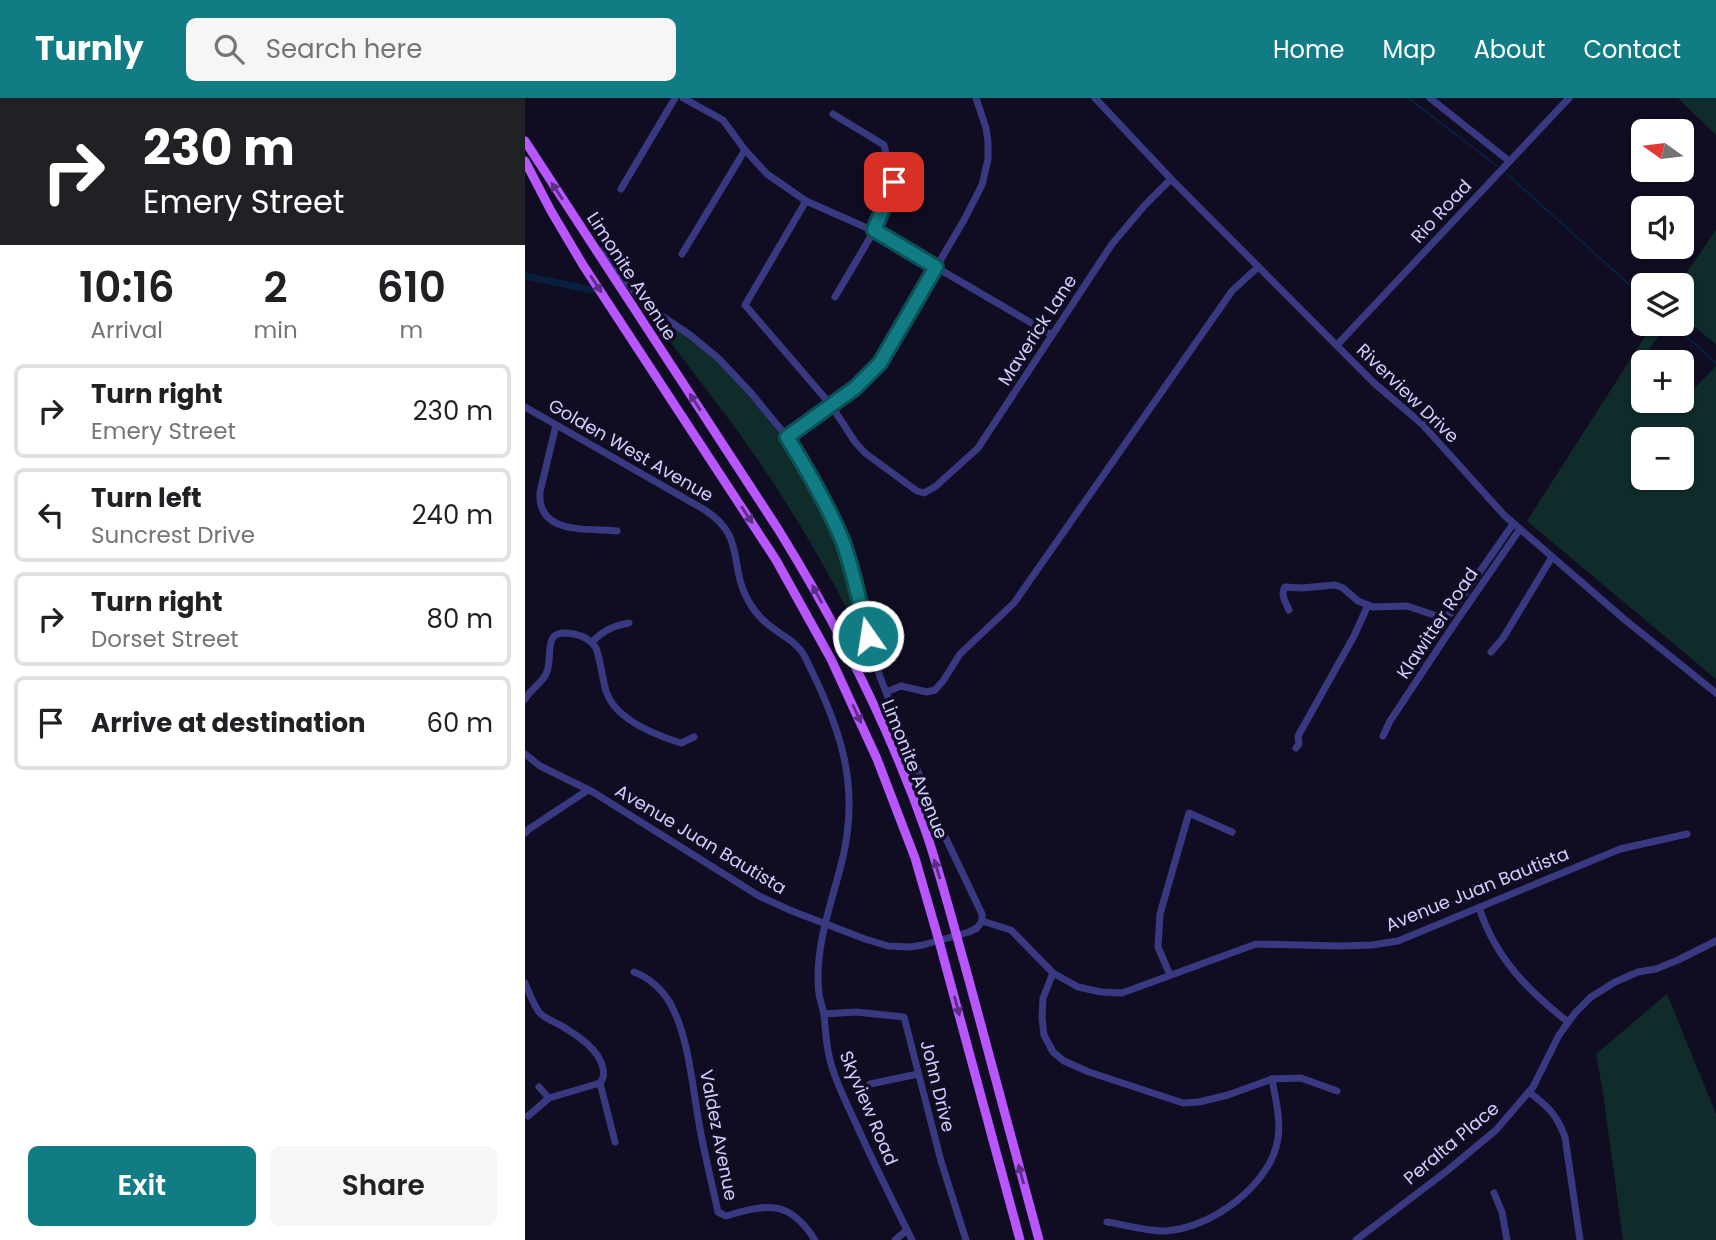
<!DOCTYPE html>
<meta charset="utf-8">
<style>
body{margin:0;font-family:Poppins,sans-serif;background:#f6f6f6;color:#202124;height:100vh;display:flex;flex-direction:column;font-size:26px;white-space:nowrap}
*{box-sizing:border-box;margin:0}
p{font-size:23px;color:#757577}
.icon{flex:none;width:38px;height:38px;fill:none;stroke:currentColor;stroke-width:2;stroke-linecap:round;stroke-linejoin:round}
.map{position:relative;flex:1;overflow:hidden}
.panel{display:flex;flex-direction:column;background:#fff;width:525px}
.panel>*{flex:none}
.hud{background:#202124;color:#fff;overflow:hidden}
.needle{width:46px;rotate:284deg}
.buttons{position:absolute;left:1106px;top:21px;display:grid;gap:14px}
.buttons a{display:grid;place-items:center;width:63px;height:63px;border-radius:10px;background:#fff;box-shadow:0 2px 5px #0004;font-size:35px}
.pin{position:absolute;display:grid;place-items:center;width:60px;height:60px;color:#fff;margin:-30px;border-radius:14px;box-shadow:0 4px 10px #0006}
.me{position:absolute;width:77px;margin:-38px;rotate:347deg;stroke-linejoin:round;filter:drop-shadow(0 0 5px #0008)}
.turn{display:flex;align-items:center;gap:24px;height:147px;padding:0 28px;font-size:32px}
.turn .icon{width:91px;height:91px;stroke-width:2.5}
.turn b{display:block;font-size:49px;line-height:60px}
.eta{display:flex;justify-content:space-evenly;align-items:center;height:119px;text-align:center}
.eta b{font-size:42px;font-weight:600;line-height:49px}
.button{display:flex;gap:14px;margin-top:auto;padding:14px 28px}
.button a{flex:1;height:80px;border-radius:10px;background:#127c84;color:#fff;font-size:28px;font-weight:600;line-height:80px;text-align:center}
.button a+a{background:#f6f6f6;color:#202124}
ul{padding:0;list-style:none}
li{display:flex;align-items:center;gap:21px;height:94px;margin:0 14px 10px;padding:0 14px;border:4px solid #e0e0e0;border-radius:10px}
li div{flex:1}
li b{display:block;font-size:26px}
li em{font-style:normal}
header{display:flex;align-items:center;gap:42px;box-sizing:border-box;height:98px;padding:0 35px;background:#127c84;color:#fff}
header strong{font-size:33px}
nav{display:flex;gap:38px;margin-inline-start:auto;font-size:24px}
.search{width:490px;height:63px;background:#f6f6f6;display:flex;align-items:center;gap:18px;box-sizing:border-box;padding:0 24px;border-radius:10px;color:#757577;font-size:26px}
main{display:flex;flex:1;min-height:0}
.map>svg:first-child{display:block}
.green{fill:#102c2a;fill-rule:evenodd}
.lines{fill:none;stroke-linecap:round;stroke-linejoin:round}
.stream{stroke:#091f3f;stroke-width:2}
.canal{stroke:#091f3f;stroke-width:7}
.minor{stroke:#383981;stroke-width:7}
.major{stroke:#b856ff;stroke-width:9}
.oneway{fill:#5c2e85}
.route-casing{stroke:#0c5156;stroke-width:18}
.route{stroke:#127c84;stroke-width:12}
.labels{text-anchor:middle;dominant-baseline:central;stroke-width:7;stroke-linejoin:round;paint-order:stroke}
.street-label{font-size:18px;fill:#d2ceff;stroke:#100d22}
</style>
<header>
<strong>Turnly</strong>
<div class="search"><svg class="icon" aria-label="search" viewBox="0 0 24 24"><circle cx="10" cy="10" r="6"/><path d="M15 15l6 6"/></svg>Search here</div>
<nav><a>Home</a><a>Map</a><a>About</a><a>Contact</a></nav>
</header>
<main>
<section class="panel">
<div class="hud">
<div class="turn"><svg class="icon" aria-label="right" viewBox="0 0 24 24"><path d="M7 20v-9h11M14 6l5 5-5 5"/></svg><div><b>230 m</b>Emery Street</div></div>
</div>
<div class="eta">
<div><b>10:16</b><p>Arrival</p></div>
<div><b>2</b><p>min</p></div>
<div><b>610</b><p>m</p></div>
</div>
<ul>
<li><svg class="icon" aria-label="right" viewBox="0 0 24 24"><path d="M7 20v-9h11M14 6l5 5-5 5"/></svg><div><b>Turn right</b><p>Emery Street</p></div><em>230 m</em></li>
<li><svg class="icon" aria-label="left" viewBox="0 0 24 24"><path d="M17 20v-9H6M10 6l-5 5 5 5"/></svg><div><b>Turn left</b><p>Suncrest Drive</p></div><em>240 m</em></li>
<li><svg class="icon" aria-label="right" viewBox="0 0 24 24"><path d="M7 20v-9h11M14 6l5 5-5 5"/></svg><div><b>Turn right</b><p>Dorset Street</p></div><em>80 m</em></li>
<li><svg class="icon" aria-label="arrive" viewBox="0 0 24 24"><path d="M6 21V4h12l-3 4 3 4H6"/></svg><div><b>Arrive at destination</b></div><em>60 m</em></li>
</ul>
<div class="button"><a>Exit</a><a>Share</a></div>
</section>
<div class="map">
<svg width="1191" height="1142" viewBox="0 0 1191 1142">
<rect width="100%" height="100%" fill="#100d22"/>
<g class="green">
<polygon points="1153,0 1191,0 1191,37"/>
<polygon points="1191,132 1191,246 1157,219 1157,187 1153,187"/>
<path d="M1128,226H1143L1121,255L1122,264H1118V303H1150L1153,305L1157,303L1191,268V581L1002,423ZM1157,341V380H1118V341Z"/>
<path d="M151,231C172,242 191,263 208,280C273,349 311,422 332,515H324C298,464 269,415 237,368C208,325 175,284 145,243Z"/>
<polygon points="1142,896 1191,1016 1191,1142 1098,1142 1078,995 1071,956"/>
</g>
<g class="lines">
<g class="stream">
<polyline points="883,0 972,68"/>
<polyline points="982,76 1118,199"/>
<polyline points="1148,226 1191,265"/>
</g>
<polyline class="canal" points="0,178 67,192"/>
<g class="minor">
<polyline points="158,0 198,22 220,52 242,76 281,103 349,133 527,237"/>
<polyline points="570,0 646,81 849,285 897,326 979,417 1099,521 1191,595"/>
<polyline points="905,0 984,63"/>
<polyline points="308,16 359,47 368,84 349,133 310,199"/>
<polyline points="96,91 150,0"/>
<polyline points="281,103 220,207 306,307 330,344 340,355 392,393 399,395 411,388 453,350 587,146 620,107 646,81"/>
<polyline points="75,153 85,162 112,197 125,210 165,237 193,260 226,295 262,339 277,362 296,396 318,445 328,474 343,538 355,579 415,728 457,816 457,823"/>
<polyline points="157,156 220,52"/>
<polyline points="812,247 1044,0"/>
<path d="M0,309L180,412C222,439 203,469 224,504C230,515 239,524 249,531C261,540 273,545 280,559C315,630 337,687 316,767C305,810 289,851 294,896C295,903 298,910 299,917C301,935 301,952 307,969C313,989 323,1008 332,1028C349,1066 368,1104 387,1142"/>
<path d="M31,327L15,394C12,437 61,430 92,433"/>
<polyline points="262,339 330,290 355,265 439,122 457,87 463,61 463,44 461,30 451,0"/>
<path d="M764,512C761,505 755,496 760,489L777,490L810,487L818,490L833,503L848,509L882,508L912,518L920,519L926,515L988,426"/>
<path d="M67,544C79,532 88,528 104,525"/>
<polyline points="966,554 978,540 1027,459"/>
<polyline points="361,594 376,588 402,594 410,592 418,583 435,556 489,505 707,193 733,169"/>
<path d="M0,601C6,591 16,586 21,576C30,558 14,529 49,536C59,538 66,542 71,550C76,564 77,579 81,593C90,622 130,637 156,645L169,639"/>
<polyline points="858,638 865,623 926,531 995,431"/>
<polyline points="771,650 774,646 773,638 829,538 843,507"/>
<polyline points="0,656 15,668 68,694 234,798 267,813 340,841 363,848 385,849 398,847 444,834 452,830 457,823"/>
<polyline points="0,735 4,731 63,692"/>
<path d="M954,809C969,858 1003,893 1043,924"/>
<polyline points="457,823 486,832 528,875 553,889 576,894 597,895 731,846 816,848 847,847 873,843 1095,751 1162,736"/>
<path d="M109,874C123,879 137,891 145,905C164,939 167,987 174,1025C179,1055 187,1085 193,1114L201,1118C243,1106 264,1101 290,1142"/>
<polyline points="528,875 518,900 517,920 519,937 528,954 539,963 564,974 658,1005 674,1004 703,997 747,981 776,980 812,993"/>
<polyline points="645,877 633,849 635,816 664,715 707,734"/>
<path d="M0,885C4,894 8,906 14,914C20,921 30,924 37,928C53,938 74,951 78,970C79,977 79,980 75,985L24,1000L14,989"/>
<polyline points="299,916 331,914 379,919 416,1063 441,1142"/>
<polyline points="75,985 90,1044"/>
<polyline points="345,986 393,976"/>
<path d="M1004,994C1023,1009 1031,1015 1040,1039L1055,1142"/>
<polyline points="3,1018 24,1000"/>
<polyline points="969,1095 977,1114 982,1142"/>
<path d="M582,1124C601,1127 621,1133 640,1133C686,1131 747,1086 753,1040C756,1020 750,1000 747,981"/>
<polyline points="370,1142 382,1132"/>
<polyline points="831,1142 923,1072 971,1032 1008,989 1034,937 1050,915 1066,899 1090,884 1113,874 1131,871 1153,862 1191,843"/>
</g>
<g class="major">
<path d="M0,43L253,431C313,528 365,630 402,737C417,782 429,829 442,875C466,964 490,1053 514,1142"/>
<polyline points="0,63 26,113 58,167 251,462 306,561 352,661 390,760 414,843 495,1142"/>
</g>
</g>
<defs><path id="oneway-solid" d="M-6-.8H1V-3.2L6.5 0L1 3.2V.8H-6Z" transform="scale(1.75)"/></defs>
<g class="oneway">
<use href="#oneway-solid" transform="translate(32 93) rotate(-123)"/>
<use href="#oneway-solid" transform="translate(71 186) rotate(57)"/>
<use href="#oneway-solid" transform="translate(170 304) rotate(-123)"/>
<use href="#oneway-solid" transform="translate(222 417) rotate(57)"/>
<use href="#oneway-solid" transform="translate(292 496) rotate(-119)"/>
<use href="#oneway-solid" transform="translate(332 616) rotate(65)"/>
<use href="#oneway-solid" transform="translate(412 771) rotate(-107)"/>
<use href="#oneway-solid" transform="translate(432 908) rotate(75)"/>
<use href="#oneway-solid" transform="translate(496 1076) rotate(-105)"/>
</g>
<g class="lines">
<g class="route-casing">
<path id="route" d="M343,538C335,507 329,475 318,444C303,407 283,373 262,339L330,290L355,265L411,169L349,132L369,84"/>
</g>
<use href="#route" class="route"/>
</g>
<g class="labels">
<g class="street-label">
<text transform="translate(916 113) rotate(-47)">Rio Road</text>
<text transform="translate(107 178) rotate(57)">Limonite Avenue</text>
<text transform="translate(512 232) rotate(-57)">Maverick Lane</text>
<text transform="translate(883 295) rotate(44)">Riverview Drive</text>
<text transform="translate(106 352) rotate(30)">Golden West Avenue</text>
<text transform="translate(912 525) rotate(-56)">Klawitter Road</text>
<text transform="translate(390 671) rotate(68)">Limonite Avenue</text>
<text transform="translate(176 741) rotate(31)">Avenue Juan Bautista</text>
<text transform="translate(952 791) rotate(-22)">Avenue Juan Bautista</text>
<text transform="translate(413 988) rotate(76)">John Drive</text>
<text transform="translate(344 1010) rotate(67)">Skyview Road</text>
<text transform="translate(194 1037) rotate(79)">Valdez Avenue</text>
<text transform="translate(926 1045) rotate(-40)">Peralta Place</text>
</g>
</g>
</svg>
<div class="buttons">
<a><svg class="needle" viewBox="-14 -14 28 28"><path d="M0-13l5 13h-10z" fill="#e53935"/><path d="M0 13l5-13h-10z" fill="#757577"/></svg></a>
<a><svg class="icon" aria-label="sound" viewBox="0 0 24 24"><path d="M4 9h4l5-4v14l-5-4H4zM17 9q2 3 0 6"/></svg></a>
<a><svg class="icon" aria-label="layers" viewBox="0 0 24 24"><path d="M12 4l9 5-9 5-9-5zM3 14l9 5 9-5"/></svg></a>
<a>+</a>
<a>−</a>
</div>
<div class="pin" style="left:369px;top:84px;background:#d93025"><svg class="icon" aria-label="arrive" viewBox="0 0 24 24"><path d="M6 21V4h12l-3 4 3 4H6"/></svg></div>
<svg class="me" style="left:343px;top:538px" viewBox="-20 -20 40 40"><circle r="17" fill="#127c84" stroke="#fff" stroke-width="3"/><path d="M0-11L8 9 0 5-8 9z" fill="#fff"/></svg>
</div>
</main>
